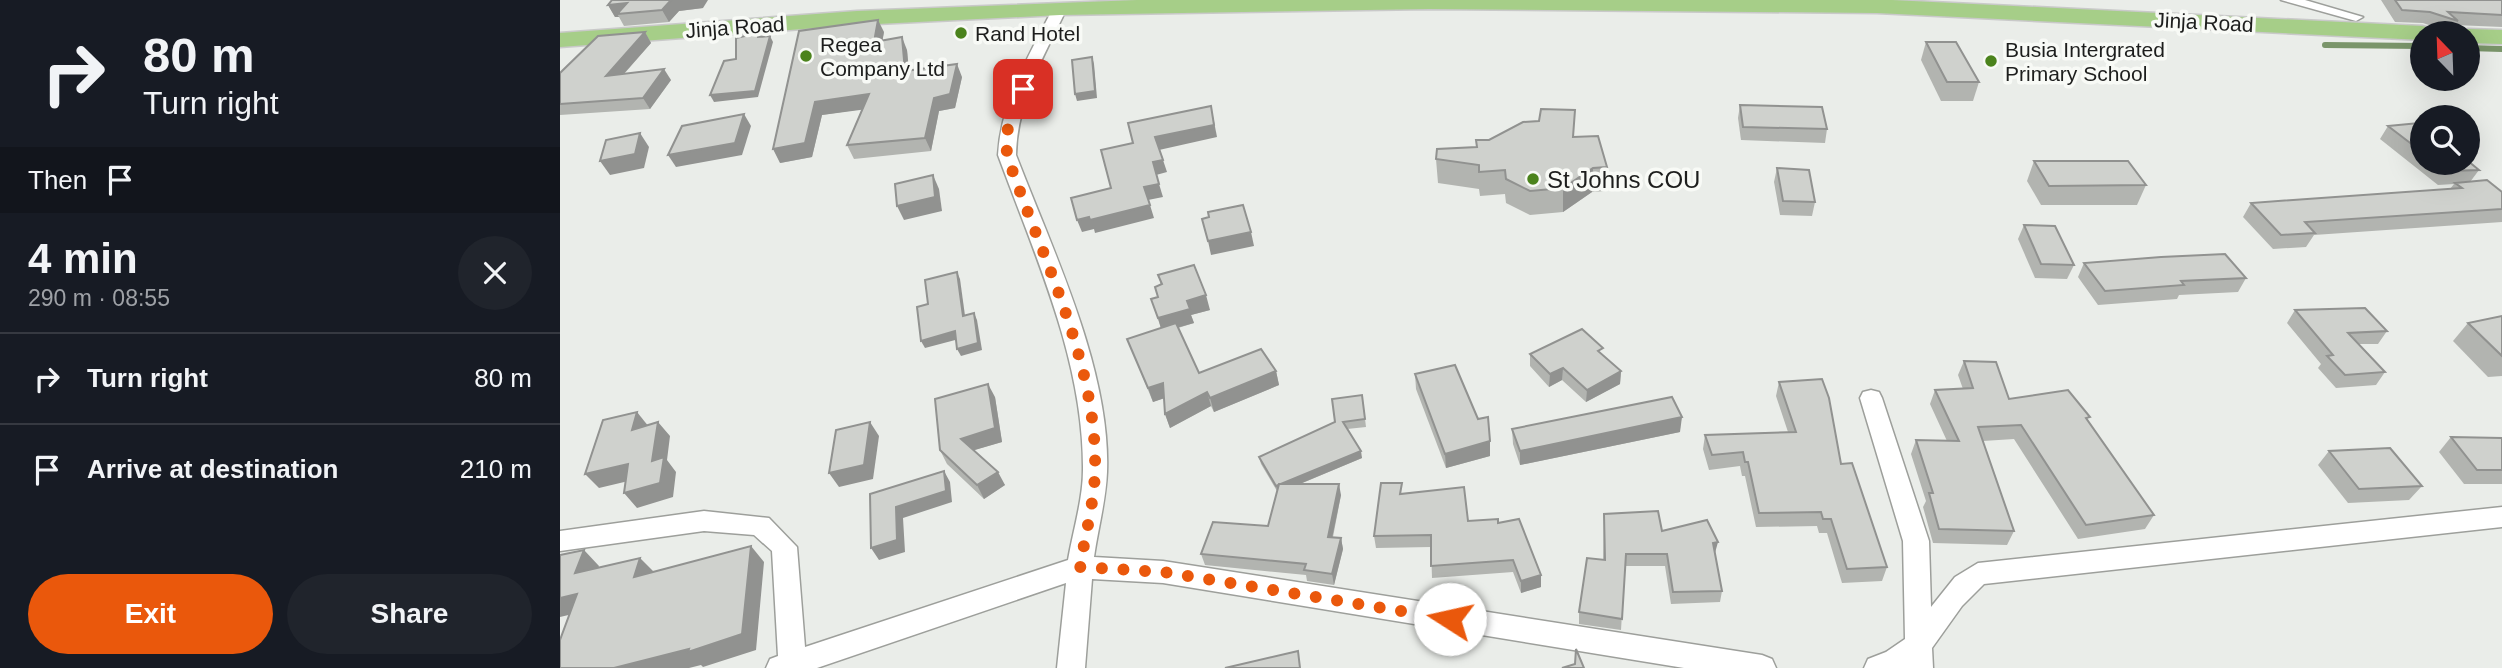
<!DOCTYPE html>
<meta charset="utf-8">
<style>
body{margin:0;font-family:Arial,sans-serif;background:#20242c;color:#f1f3f6;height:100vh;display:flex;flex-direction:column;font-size:26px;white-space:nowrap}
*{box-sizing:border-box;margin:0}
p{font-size:23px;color:#9ea1a6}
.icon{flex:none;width:38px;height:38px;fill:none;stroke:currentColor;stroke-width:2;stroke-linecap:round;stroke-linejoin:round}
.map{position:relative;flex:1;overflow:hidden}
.side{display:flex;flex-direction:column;background:#171b24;width:560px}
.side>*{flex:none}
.banner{background:#171b24;color:#f1f3f6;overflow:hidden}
.needle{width:46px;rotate:337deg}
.controls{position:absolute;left:1850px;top:21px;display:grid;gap:14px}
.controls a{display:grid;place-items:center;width:70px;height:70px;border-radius:50%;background:#171b24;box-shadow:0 7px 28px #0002;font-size:35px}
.pin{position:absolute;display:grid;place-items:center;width:60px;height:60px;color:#fff;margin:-30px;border-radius:14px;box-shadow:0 4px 10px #0006}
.me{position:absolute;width:77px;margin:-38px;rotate:280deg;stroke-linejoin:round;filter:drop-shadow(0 0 5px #0008)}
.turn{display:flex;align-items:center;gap:24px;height:147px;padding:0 28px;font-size:32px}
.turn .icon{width:91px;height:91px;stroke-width:2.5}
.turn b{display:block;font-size:49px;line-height:60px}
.then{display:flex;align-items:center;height:66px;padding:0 28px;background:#0003;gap:14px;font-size:26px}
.round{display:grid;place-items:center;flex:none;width:74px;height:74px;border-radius:37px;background:#20242c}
.head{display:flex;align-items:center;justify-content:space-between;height:119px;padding:0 28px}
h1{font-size:42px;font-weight:600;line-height:52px}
.primary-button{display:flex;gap:14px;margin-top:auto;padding:14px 28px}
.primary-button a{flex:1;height:80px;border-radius:42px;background:#ea580c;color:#fff;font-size:28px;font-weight:600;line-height:80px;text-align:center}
.primary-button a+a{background:#20242c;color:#f1f3f6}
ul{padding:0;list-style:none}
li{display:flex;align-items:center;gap:21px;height:91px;padding:0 28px;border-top:2px solid #363941}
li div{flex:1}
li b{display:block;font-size:26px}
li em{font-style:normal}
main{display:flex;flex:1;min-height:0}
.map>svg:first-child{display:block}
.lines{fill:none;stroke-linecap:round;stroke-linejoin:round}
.stream{stroke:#7a956a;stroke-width:6}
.minor-casing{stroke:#9d9f9b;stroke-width:3}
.primary-casing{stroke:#c9c9c9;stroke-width:3}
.minor{fill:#fff;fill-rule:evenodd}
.primary{fill:#a6ce88;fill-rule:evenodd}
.wall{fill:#b2b4b0}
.shaded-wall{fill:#919290}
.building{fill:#cfd1cd;stroke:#919290;stroke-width:2}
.route{stroke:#ea580c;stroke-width:12;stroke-dasharray:0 21.6}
.poi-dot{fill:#4b831c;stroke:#f8faf6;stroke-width:2.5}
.labels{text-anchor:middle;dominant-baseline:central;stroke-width:7;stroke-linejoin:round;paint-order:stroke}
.far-street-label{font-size:21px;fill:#1d1e1d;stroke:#f8faf6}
.far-poi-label{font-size:21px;fill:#1d1e1d;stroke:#f8faf6;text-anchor:start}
.poi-label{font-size:24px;fill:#1d1e1d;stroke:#f8faf6;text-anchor:start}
</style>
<main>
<section class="side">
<div class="banner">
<div class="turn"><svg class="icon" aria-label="right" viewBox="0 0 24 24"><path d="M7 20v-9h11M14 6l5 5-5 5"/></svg><div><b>80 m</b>Turn right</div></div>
<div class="then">Then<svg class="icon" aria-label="arrive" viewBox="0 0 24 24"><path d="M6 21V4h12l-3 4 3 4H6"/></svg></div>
</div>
<div class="head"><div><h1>4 min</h1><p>290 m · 08:55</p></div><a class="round"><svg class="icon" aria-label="close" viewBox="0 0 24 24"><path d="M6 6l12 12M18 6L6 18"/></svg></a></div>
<ul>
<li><svg class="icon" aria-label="right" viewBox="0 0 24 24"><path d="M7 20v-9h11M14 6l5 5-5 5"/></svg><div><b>Turn right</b></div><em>80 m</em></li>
<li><svg class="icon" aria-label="arrive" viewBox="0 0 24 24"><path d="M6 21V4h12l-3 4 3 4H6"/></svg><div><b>Arrive at destination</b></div><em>210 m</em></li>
</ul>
<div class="primary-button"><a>Exit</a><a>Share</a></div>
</section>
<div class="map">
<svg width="1942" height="668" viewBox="0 0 1942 668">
<rect width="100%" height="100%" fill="#eaede9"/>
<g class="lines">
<g class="stream">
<polyline points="1765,45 1862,46"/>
<polyline points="1908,48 1942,49"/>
</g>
<g class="minor-casing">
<g id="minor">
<polygon points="1721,0 1745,0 1803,17 1796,21"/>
<path d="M500,4L507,8C484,56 457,101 456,155C492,249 551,370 547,472C546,500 538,529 534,557L603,561L1202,655L1212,659L1216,668H1124L603,583L532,579L525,668H497L506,583L257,668H206L210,659L218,656L212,551L194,535L144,531L0,551V531L144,511L209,518L237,547L245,647L508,560C513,531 523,499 523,470C524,361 475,256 438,155C441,101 469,56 493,8Z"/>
<polygon points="1311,390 1319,392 1322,398 1369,541 1371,607 1395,577 1418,563 1942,507 1942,527 1424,584 1402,606 1372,648 1373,668 1304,668 1308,659 1326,652 1345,639 1343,541 1300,398 1303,392"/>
</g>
</g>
<g class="primary-casing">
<g id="primary">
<polygon points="577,0 1332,0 1862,26 1870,28 1874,33 1862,33 1862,40 1317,13 869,9 500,15 297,25 0,47 0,33 297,11"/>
<polygon points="1908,29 1942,30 1942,44 1908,43 1908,33 1898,33"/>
</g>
</g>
<use href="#minor" class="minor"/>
<use href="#primary" class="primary"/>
</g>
<g class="wall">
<polygon points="1821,0 1942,0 1942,27 1895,25 1890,32 1863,23 1835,22"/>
<polygon points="48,5 143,8 119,11 109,22 64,26 59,17 55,17"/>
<polygon points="85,32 91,43 64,74 111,80 90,109 0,115 0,73"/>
<polygon points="324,32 322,41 347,50 349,70 402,77 395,108 379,111 371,151 294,159 287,145 302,109 262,115 252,157 220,163"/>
<polygon points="1366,42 1419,82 1413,101 1381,101 1361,60"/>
<polygon points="1180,105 1267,129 1265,143 1181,140 1178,118"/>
<polygon points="1828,126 1862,126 1862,163 1908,163 1919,170 1910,182 1942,192 1942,222 1754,235 1746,247 1713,249 1683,217 1691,203 1890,189 1894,184 1878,185 1820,139"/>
<polygon points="1014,137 1047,167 1046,191 1032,192 1003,212 970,215 946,203 945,194 920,196 919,189 878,183 876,159 917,147 916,140"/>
<polygon points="1474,161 1586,185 1577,205 1481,205 1467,181"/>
<polygon points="1217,168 1255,202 1252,216 1220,215 1214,182"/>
<polygon points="1464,225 1514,265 1507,279 1475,278 1458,239"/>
<polygon points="1524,263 1686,278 1678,292 1619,295 1617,299 1538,305 1518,277"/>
<polygon points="598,275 650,310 631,315 634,323 618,328 639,373 716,371 719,385 654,412 651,406 610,428 605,414 604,398 593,402 567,339 601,328 591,299 598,297 601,285"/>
<polygon points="1735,310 1827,331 1818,344 1799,344 1825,372 1816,385 1776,388 1758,368 1761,364 1727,323"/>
<polygon points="1942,316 1942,376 1928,377 1893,341 1908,323"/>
<polygon points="970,354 1043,356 1061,371 1060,384 1026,402 1002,380 989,387 970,366"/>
<polygon points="1404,361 1449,399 1528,421 1594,515 1585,529 1518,539 1454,439 1423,441 1454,531 1447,545 1373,543 1363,507 1366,501 1351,454 1356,440 1387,441 1370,404 1375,390 1403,389 1398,375"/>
<polygon points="855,374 930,456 886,468 856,389"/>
<polygon points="1219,382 1281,464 1327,567 1322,581 1282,583 1267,533 1259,533 1257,526 1196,527 1185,476 1182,476 1180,466 1149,470 1143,449 1145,435 1228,432 1216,396"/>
<polygon points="802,395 806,427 787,429 802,458 740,484 781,495 773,537 781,538 783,549 774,585 747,581 746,575 645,565 641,554 708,526 717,491 701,464 699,457 775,422"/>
<polygon points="435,397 442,442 414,450 445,485 424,499 387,464 380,450"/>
<polygon points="952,429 1120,432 960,465 953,444"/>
<polygon points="1891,437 1942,438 1942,484 1904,484 1879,452"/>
<polygon points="1769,451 1862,486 1849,500 1788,503 1758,465"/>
<polygon points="843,494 908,521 938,523 981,587 961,593 953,572 872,578 871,547 816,548 814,536"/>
<polygon points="1044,514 1102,531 1155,553 1162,591 1160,602 1111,604 1105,566 1065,566 1061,630 1019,624 1019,612 1043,560"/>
</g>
<g class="shaded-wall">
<polygon points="111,0 148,0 143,8 119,11 109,22 102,10"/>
<polygon points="67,3 57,14 59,17 55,17 48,5"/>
<polygon points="318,20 324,32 320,55 314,42"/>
<polygon points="85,32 91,43 53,86 46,76"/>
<polygon points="210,36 213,42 198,97 154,102 150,95"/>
<polygon points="342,37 347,50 350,84 345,71"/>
<polygon points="532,57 534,64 537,98 517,101 515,94"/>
<polygon points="397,64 402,77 395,108 379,111 371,151 365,138 374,98"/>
<polygon points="104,69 111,80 90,109 83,98"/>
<polygon points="309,94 315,108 262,115 252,157 220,163 213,149 255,102"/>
<polygon points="651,106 657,137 599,150 595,137"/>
<polygon points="184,114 191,126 182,155 116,167 108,155"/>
<polygon points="80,133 89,147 84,168 50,175 40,161"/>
<polygon points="603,160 607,172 596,175 593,162"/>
<polygon points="1033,168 1032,192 1003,212 1003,188"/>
<polygon points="373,175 379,189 382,211 344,220 337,206"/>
<polygon points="599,184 603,197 588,200 584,187"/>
<polygon points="590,205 594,218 535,233 534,229 522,232 517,220"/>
<polygon points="691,232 694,246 651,255 648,241"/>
<polygon points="397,272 400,279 406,323 403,316"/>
<polygon points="646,295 650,310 631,315 634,323 602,332 598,318 627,301"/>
<polygon points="414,313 417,320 422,350 401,356 397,349"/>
<polygon points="395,331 399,339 365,348 361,341"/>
<polygon points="1003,368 1002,380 989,387 990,374"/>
<polygon points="716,371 719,385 654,412 650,398"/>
<polygon points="1061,371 1060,384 1026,402 1027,390"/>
<polygon points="603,383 608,397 593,402 588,388"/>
<polygon points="428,384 435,397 442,442 408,452 401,439"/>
<polygon points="647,392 651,406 610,428 605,414"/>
<polygon points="77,412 89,427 72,430"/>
<polygon points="1122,417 1120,432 960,465 960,451"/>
<polygon points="98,422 110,436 107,460 116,472 113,497 77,508 64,493 92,461"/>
<polygon points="310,422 319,436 313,479 279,487 269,473"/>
<polygon points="930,441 930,456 886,468 885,454"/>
<polygon points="801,451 802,458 718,493 716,486"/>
<polygon points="68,464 81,478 39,488 25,474"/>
<polygon points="384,471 390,482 392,502 343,518 345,552 319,560 311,548 336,507"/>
<polygon points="438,472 445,485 424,499 417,485"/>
<polygon points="779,484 781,495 770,548 768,537"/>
<polygon points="781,538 783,549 774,585 772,574"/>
<polygon points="1158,542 1155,553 1153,543"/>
<polygon points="191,546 204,562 196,650 143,667 141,665 129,668 54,668"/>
<polygon points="24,550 39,566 31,588 15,573"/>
<polygon points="80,558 95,573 74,577"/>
<polygon points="981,575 981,587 961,593 961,581"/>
<polygon points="17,594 34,609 0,617 0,598"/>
</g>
<g class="building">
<polygon points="52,0 111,0 102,10 57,14 67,3 48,5"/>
<polygon points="1835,0 1942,0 1942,15 1888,12 1898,21 1870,12 1842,10"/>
<polygon points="318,20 314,42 342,37 345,71 397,64 390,94 374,98 365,138 287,145 309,94 255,102 245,143 213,149 239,31"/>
<polygon points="85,32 46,76 104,69 83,98 0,104 0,73 38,36"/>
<polygon points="198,33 198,37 210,36 195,91 150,95 164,61 176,59 176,38"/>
<polygon points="1366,42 1396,42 1419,82 1387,82"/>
<polygon points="532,57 535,91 515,94 512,60"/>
<polygon points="1180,105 1262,107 1267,129 1183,127"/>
<polygon points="651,106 654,125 595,137 603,160 593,162 599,184 584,187 590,205 530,220 529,217 517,220 511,198 551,188 541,150 573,143 568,123"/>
<polygon points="981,109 1015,110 1013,137 1038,136 1047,167 1033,168 1003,188 970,191 946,179 945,170 919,172 919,165 876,159 877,149 917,147 916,140 929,140 963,122 979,121"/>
<polygon points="184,114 175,143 108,155 122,126"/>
<polygon points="1859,123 1862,126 1862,152 1828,126"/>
<polygon points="80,133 75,154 40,161 46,140"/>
<polygon points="1474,161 1568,161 1586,185 1489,186"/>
<polygon points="1908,161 1919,170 1887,171 1876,163 1908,163"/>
<polygon points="1217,168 1249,170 1255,202 1223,201"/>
<polygon points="373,175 375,197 337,206 335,184"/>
<polygon points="1927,180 1942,192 1942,209 1745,222 1755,233 1721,235 1691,203 1902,188 1895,183"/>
<polygon points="683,205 691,232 648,241 642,219 649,217 648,212"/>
<polygon points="1464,225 1495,226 1514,265 1481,264"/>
<polygon points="1665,254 1686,278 1621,281 1624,285 1545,291 1524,263 1601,257"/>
<polygon points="634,265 646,295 627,301 630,309 598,318 591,299 598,297 595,287 602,284 598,275"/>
<polygon points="397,272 403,316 414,313 418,343 397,349 395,331 361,341 357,307 368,304 365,280"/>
<polygon points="1805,308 1827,331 1788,333 1825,372 1785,375 1767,356 1773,355 1735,310"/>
<polygon points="1942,316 1942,356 1908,323"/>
<polygon points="616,323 639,373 701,349 716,371 650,398 647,392 605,414 603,383 588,388 567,339"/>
<polygon points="1022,329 1043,348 1038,351 1061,371 1027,390 1003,368 990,374 970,354"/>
<polygon points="1404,361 1436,362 1449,399 1508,390 1530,417 1526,418 1594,515 1526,525 1461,425 1418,427 1454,531 1379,529 1369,493 1373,493 1356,440 1399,441 1375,390 1413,388"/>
<polygon points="895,365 918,419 928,417 930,441 885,454 855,374"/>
<polygon points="1262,379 1269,398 1281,464 1292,463 1327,567 1287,569 1271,519 1263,519 1261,512 1199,513 1188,462 1185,462 1183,452 1152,455 1145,435 1236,432 1219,382"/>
<polygon points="428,384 435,428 401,439 438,472 417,485 380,450 375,399"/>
<polygon points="802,395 805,419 783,422 801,451 716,486 699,457 775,422 772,399"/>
<polygon points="1112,397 1122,417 960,451 952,429"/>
<polygon points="77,412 72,430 98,422 92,461 104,457 100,483 64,493 68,464 25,474 43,420"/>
<polygon points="310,422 304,465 269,473 276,430"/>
<polygon points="1891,437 1942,438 1942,470 1917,470"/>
<polygon points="1830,448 1862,486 1799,489 1769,451"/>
<polygon points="384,471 386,491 336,507 337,540 311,548 310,494"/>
<polygon points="821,483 842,483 840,494 904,487 908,521 938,519 938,523 959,519 981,575 961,581 953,560 871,566 871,535 814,536"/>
<polygon points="719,484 779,484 768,537 781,538 772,574 744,570 746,564 641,554 653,522 708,526"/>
<polygon points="1098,511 1102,531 1147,520 1158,542 1153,543 1162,591 1113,592 1107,554 1066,554 1062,619 1019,612 1027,558 1045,560 1044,514"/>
<polygon points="191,546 182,634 128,652 129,649 54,668 0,668 0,640 17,594 0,598 0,555 24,550 15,573 80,558 74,577"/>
<polygon points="1016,649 1024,668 1002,668 1015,664"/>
<polygon points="738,651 740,668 665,668"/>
</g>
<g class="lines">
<path class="route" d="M463,89L446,134L447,155C481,257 538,362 535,472C534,503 525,536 520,567L603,572L890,619"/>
</g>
<g class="poi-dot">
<circle cx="401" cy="33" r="7"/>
<circle cx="246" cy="56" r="7"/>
<circle cx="1431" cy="61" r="7"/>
<circle cx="973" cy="179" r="7"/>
</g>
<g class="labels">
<g class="far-street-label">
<text transform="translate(1644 22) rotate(3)">Jinja Road</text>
<text transform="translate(175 27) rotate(-4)">Jinja Road</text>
</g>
<g class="far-poi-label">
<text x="415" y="33">Rand Hotel</text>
<text x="260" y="44">Regea<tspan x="260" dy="24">Company Ltd</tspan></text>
<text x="1445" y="49">Busia Intergrated<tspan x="1445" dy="24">Primary School</tspan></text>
</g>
<g class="poi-label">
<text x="987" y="179">St Johns COU</text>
</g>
</g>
</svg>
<div class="controls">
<a><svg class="needle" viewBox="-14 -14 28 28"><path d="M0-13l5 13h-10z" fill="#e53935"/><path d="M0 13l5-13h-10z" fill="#9ea1a6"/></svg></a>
<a><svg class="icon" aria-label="search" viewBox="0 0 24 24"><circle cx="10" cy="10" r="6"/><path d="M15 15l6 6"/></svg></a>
</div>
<div class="pin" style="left:463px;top:89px;background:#d93025"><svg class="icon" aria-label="arrive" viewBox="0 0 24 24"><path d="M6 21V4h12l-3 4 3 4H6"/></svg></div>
<svg class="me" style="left:890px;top:619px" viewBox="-20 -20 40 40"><circle r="19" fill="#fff"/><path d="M0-13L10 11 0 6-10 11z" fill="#ea580c"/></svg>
</div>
</main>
